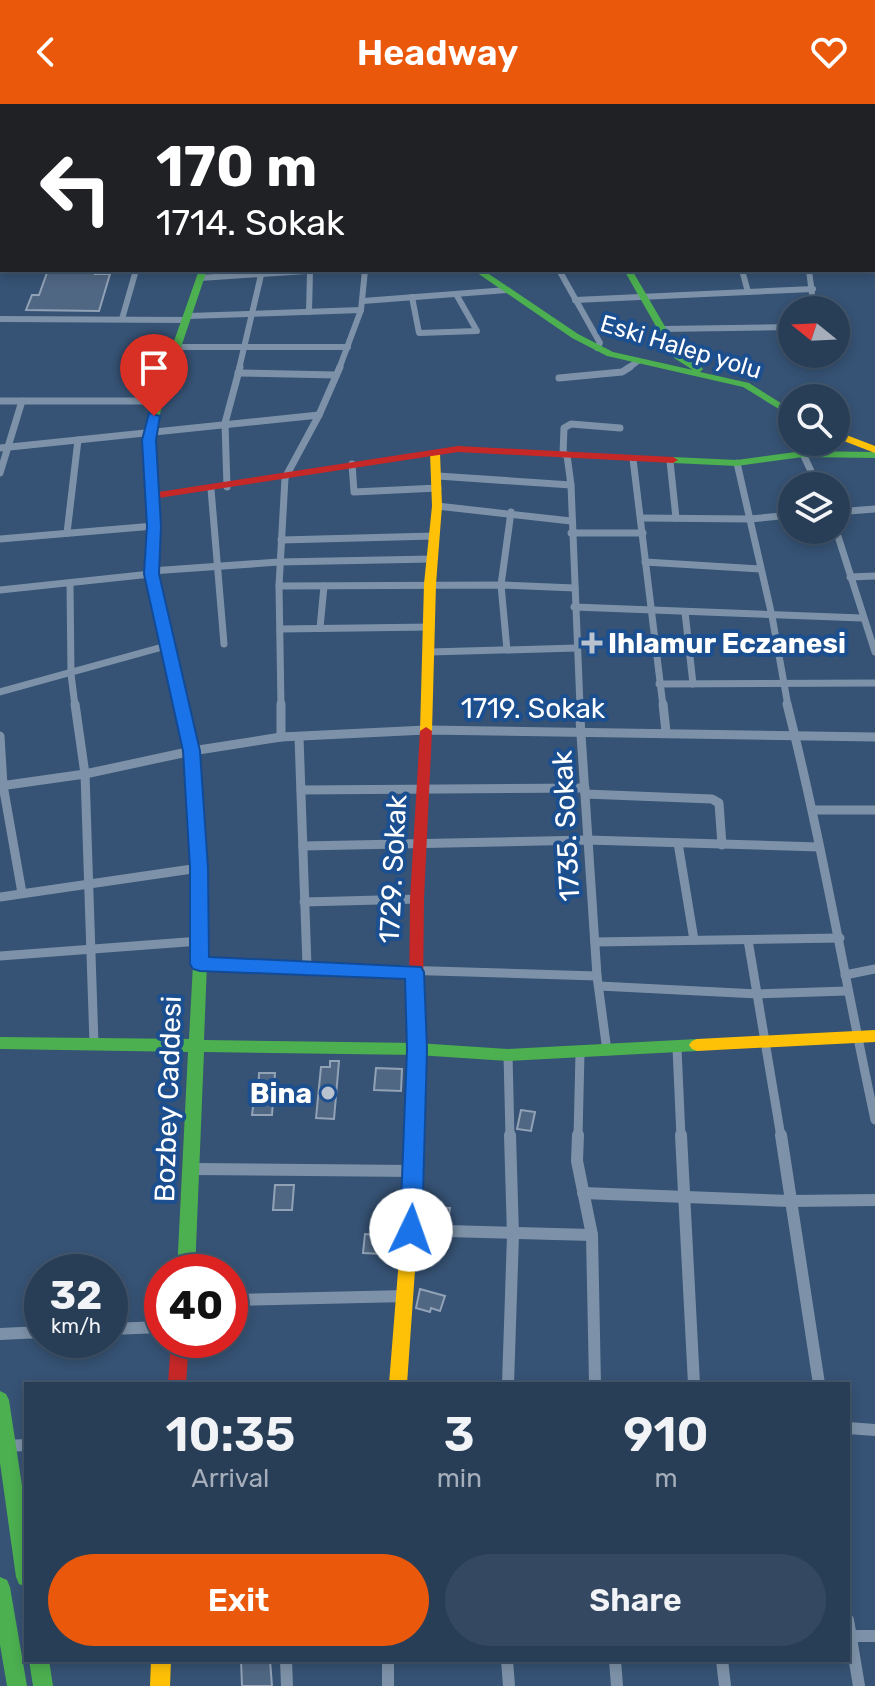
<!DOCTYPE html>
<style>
body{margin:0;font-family:Rubik,sans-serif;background:#344961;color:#f1f3f6;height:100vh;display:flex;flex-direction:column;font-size:30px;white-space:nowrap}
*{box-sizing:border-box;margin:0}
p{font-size:26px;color:#a5aeba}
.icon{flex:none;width:44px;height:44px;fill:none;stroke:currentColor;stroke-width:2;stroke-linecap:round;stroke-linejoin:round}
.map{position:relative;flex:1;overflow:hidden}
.side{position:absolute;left:24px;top:1278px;width:826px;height:280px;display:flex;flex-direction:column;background:#283e57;border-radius:0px;box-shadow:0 4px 12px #0003,0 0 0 2px #44576d}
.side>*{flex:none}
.top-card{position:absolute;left:0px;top:0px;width:876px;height:168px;box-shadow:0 4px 12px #0003,0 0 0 2px #44576d;background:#202124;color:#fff;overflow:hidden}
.needle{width:52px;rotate:288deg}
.controls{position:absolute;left:778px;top:192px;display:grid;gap:16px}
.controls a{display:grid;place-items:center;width:72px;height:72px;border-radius:50%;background:#283e57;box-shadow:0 4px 12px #0003,0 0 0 2px #44576d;font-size:40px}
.speed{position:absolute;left:24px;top:1150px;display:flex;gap:16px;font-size:40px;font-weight:700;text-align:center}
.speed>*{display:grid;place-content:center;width:104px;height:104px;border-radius:50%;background:#283e57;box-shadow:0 4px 12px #0003,0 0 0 2px #44576d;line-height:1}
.speed small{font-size:20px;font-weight:400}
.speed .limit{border:12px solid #d22;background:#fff;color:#111}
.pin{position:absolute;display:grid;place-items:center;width:68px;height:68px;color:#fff;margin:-82px -34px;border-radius:50% 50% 50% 0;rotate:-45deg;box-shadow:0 0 8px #0007}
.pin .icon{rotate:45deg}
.me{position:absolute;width:88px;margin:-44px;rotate:3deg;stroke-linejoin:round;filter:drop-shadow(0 0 6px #0008)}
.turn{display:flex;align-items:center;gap:28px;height:168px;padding:0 24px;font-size:36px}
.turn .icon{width:104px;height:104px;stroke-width:2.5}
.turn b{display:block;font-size:56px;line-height:68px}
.eta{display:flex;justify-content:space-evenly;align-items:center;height:136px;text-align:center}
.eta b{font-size:48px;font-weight:600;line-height:56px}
.primary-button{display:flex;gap:16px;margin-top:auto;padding:16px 24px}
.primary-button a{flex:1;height:92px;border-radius:48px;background:#ea580c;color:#fff;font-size:32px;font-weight:600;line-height:92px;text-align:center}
.primary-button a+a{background:#344961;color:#f1f3f6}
header{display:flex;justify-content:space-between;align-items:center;height:104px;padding:0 24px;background:#ea580c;color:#fff;font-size:36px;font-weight:600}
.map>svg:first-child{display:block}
.building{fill:#506783;stroke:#92a2b6;stroke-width:2}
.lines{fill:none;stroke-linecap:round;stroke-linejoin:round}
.street-far3{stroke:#7d92a8;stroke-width:6}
.street-far2{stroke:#7d92a8;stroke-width:7}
.street-far1{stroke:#7d92a8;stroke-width:9}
.street{stroke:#7d92a8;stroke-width:12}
.fast{fill:#4caf50;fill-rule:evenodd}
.slow{fill:#ffc107;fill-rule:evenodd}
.jam{fill:#c62828;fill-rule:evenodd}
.route{fill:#1a73e8;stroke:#114b97;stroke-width:2}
.poi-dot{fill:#b9c2ce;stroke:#1b4f8f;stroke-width:3}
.labels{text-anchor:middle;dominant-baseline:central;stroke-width:8;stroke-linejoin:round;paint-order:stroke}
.far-street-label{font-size:24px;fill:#fff;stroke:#1b4f8f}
.poi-label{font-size:28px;font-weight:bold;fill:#fff;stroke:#1b4f8f;text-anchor:start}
.street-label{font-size:28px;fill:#fff;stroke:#1b4f8f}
</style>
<header><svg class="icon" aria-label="back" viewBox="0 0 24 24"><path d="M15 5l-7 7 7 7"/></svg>Headway<svg class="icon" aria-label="heart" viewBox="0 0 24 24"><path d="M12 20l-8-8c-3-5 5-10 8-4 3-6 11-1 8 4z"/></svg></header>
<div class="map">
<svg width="875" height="1582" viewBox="0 0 875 1582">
<rect width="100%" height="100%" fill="#365274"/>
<g class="building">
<polygon points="48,166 96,166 95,170 110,170 99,207 26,206 32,191 39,191"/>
<polygon points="330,957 339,957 334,1015 316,1014 321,963 330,963"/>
<polygon points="376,964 402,965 401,987 374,986"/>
<polygon points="259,969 275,969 272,1011 252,1011 254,995 258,995"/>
<polygon points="521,1006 535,1008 531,1027 517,1025"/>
<polygon points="275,1081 294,1081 292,1106 273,1106"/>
<polygon points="428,1103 450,1104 448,1118 427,1117"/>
<polygon points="365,1130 383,1131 382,1150 363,1149"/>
<polygon points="420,1185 445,1192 440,1207 431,1204 430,1208 416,1204"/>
<polygon points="241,1556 270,1556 272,1582 242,1582"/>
</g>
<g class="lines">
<g class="street-far3">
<polyline points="739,0 743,2"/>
<polyline points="88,2 102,0"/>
<polyline points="559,166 600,239 597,244"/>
<polyline points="742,166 748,188"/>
<polyline points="809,166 814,206"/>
<polyline points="200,174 322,166"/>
<polyline points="412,193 419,229 477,227 456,190"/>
<polyline points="575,196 813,185"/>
<polyline points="363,197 507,186"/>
<polyline points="309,208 310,167"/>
<polyline points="188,212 361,206"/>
<polyline points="0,215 187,216"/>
<polyline points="122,215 136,166"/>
<polyline points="661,225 792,223"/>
<polyline points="178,243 348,243"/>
<polyline points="239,265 261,171"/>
<polyline points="339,265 361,206 365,166"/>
<polyline points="627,265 638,257"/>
</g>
<g class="street-far2">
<polyline points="238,269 336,271"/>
<polyline points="559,274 622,268 630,263"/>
<polyline points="0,297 158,297"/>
<polyline points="0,344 319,311"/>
<polyline points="563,350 564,324 571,320 620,324"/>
<polyline points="803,350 818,382"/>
<polyline points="567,351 571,381 580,602"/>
<polyline points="633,355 663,602"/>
<polyline points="670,357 676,414"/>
<polyline points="737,359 772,512 788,602"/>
<polyline points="352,360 354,388 438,384"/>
<polyline points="0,369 22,297"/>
<polyline points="438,372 571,381"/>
<polyline points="227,383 225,319 240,263"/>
<polyline points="211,385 224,540"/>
<polyline points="437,402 571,417"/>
<polyline points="836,408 875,405"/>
<polyline points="641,414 750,415 792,411"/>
<polyline points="836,426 875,548"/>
<polyline points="67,429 78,336"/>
<polyline points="571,429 643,429"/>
<polyline points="0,435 154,422"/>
<polyline points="281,436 434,432"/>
<polyline points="645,458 760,465"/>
<polyline points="151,467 279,458 432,455"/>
<polyline points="850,473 875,472"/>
<polyline points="70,479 71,570 75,602"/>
<polyline points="279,482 501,481 575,484"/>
<polyline points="0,486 151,470"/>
<polyline points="574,503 862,514"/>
<polyline points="685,508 693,580"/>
<polyline points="320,524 324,482"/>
<polyline points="280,525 431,523"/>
<polyline points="507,546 501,481 511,408"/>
<polyline points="430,548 577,544"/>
<polyline points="659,580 875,579"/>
<polyline points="0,588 166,542"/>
<polyline points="281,602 279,482 285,374 319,311 340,263"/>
</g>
<g class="street-far1">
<polyline points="75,600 85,670 94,940"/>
<polyline points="281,600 281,633"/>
<polyline points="579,600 597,872 607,947"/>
<polyline points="663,600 666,628"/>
<path d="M787,600C822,738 845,877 875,1016"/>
<polyline points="0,632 3,681 22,789"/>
<polyline points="299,633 307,862"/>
<polyline points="0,682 85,670 192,647 281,633 426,626 875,633"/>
<polyline points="301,686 585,684"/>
<polyline points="585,690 712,695 719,699 722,741"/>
<polyline points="814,706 875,706"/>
<polyline points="678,739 694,836"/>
<polyline points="303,742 587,736 819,743"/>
<polyline points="0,793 199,764"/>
<polyline points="304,798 417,795"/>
<polyline points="748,836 781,1033"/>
<polyline points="595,838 840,834"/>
<polyline points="0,852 200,837"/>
<polyline points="200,860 597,872"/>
<polyline points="845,871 875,865"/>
<polyline points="599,882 758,890 847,887"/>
<polyline points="677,944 681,1033"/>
<polyline points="508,951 510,1033"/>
<polyline points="578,1033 580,949"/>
</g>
<g class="street">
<polyline points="578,1031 577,1057 592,1131 595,1280"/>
<polyline points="681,1031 694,1280"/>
<polyline points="781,1031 819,1280"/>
<polyline points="192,1065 414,1067"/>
<polyline points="583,1089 790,1097 875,1096"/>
<polyline points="411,1126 592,1131"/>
<polyline points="230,1196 407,1192"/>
<polyline points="110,1225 162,1223"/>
<polyline points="0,1230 42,1228"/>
<polyline points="508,1280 513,1131 510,1031"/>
<polyline points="848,1324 875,1326"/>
<polyline points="6,1342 26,1341"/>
<polyline points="848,1516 859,1582"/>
<polyline points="848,1532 875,1532"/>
<polyline points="286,1556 287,1582"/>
<polyline points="388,1556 388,1582"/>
<polyline points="507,1556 509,1582"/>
<polyline points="615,1556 617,1582"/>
<polyline points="722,1556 725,1582"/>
</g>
<g class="fast">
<polygon points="29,0 37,0 28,2"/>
<polygon points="38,0 46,0 37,2"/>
<polygon points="553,0 561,0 562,2 554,2"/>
<rect x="0" y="76" width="2" height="9"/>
<polygon points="2,135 2,145 0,146 0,136"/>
<polygon points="199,166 207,166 163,297 154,336 160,422 159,478 153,482 147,478 148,422 144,336 153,297"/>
<polygon points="473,166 483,166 578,230 613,248 693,266 674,254 624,166 632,166 681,250 701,263 703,265 700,268 749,279 792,306 792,313 743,283 607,252 572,234"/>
<polygon points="803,347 875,348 875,354 803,353 737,362 673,359 668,356 673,353 737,356"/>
<polygon points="199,771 206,776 207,860 204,936 417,939 508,945 697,935 702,937 705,941 702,945 697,947 508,957 417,951 204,948 195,1168 177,1168 188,948 0,945 0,933 189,935 193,860 192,776"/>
<polygon points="0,1287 6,1290 9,1296 26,1408 26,1483 19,1480 16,1473 0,1359"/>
<polygon points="0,1473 7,1476 10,1483 27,1582 7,1582 0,1541"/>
<polygon points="29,1556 49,1556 53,1582 33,1582"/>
</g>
<g class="slow">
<polygon points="444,0 486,0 483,2 447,2"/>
<rect x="0" y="60" width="2" height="9"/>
<polygon points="836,327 875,342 875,349 836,334"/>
<polygon points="435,346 440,349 442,402 436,480 432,627 426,631 420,627 424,480 432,402 430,349"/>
<polygon points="416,888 421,890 423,894 422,1067 407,1280 389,1280 406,1067 409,894 411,890"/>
<polygon points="875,926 875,938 697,947 692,945 689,941 692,937 697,935"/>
<polygon points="151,1556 171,1556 170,1582 150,1582"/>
</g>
<g class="jam">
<rect x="58" y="0" width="8" height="2"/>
<polygon points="232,0 240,0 241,2 233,2"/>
<polygon points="2,150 2,159 0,160 0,151"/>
<polygon points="458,342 673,353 678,356 673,359 458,348 152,395 147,392 152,389"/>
<polygon points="153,474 159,478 198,647 206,776 199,781 192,776 186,647 147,478"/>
<polygon points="426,623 432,627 424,795 423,894 421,898 411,898 409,894 410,795 420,627"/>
<polygon points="171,1236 189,1236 186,1280 168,1280"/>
</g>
</g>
<polygon class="route" points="149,309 160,312 156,336 161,422 159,470 200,647 208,764 209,853 421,863 424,868 427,945 422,1126 419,1133 411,1136 404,1133 400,1126 407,945 405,875 200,867 193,865 190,860 190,764 183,647 144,470 147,422 142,336"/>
<g class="poi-dot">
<path d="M588 527h8v8h8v8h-8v8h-8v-8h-8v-8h8z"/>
<circle cx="328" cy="989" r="8"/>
</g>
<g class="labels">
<g class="far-street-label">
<text transform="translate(681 243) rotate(17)">Eski Halep yolu</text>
</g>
<g class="poi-label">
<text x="608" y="539">Ihlamur Eczanesi</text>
<text x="312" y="989" text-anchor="end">Bina</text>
</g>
<g class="street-label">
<text x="533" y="604">1719. Sokak</text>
<text transform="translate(566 722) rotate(-93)">1735. Sokak</text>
<text transform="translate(393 765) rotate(-87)">1729. Sokak</text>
<text transform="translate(168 995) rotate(-88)">Bozbey Caddesi</text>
</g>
</g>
</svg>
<div class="controls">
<a><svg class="needle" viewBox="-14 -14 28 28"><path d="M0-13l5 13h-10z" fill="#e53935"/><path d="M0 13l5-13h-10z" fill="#a5aeba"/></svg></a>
<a><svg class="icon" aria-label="search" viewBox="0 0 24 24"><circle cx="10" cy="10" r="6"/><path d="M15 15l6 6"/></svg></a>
<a><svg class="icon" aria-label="layers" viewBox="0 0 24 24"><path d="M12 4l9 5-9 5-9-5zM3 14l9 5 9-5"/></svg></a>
</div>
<div class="speed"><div>32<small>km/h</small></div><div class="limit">40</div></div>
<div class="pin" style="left:154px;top:312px;background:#d93025"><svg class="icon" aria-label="arrive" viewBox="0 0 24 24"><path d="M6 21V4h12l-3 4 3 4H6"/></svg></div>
<svg class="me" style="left:411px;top:1126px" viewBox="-20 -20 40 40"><circle r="19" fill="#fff"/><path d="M0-13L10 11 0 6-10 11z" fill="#1a73e8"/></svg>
<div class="top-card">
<div class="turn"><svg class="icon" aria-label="left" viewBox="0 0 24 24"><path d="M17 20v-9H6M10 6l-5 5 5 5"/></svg><div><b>170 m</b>1714. Sokak</div></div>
</div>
<section class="side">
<div class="eta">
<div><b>10:35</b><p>Arrival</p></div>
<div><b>3</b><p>min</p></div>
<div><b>910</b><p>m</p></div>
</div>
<div class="primary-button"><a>Exit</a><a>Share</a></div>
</section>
</div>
